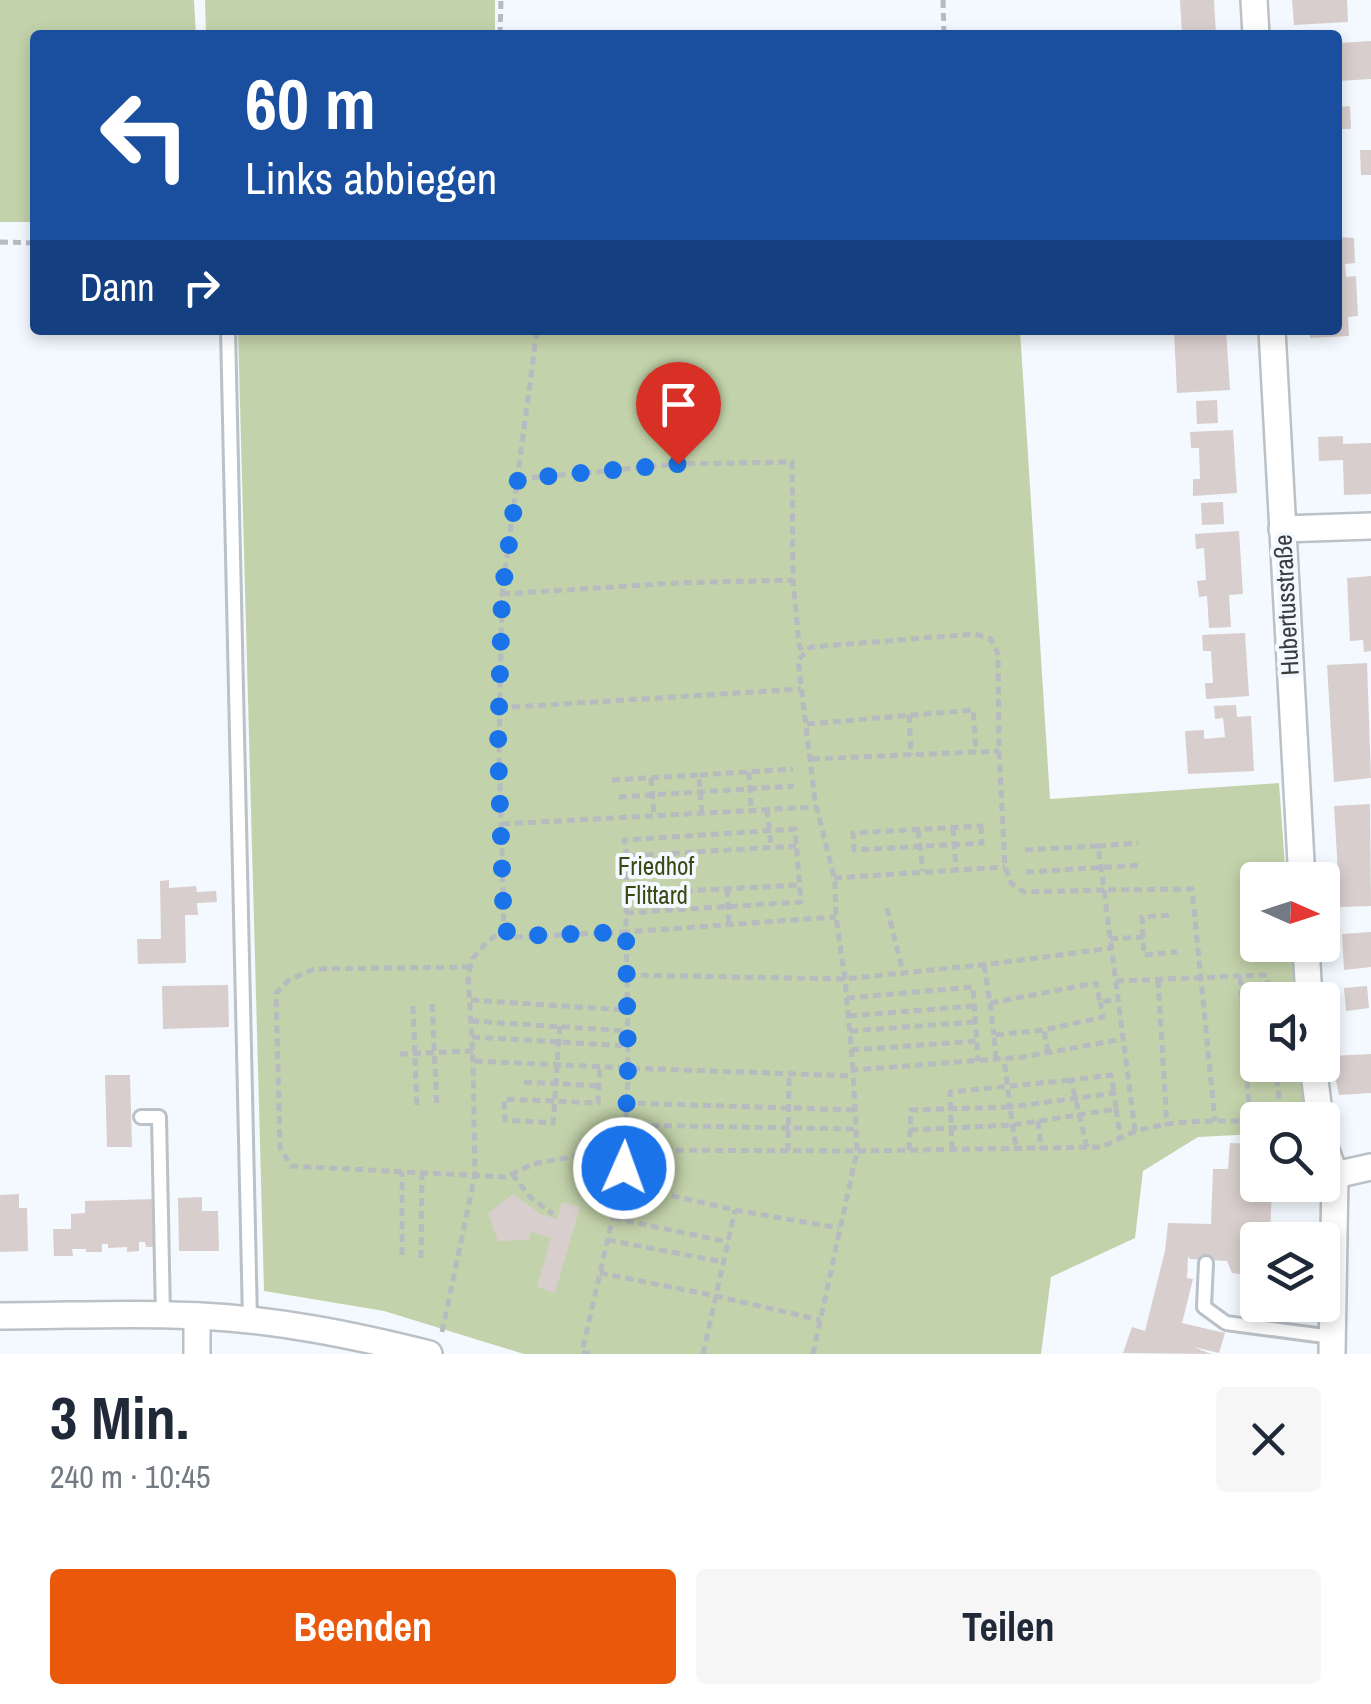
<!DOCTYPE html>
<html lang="de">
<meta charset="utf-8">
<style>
body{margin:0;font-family:"Archivo Narrow",sans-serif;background:#f6f6f7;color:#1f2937;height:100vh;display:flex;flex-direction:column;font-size:38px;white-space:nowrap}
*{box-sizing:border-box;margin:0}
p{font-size:32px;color:#747a83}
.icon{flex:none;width:55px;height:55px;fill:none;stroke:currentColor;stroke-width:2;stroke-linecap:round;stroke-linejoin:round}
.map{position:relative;height:1354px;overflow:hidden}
.sheet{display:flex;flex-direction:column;background:#fff;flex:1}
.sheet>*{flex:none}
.guide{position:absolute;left:30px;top:30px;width:1312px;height:305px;border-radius:10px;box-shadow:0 5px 15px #0003;background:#1a4fa0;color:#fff;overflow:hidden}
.needle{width:65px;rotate:93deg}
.buttons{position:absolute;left:1240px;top:862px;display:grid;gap:20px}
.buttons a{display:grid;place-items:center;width:100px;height:100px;border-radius:10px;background:#fff;box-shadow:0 5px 15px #0003;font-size:50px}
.pin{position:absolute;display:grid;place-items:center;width:85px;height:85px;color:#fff;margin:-102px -42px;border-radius:50% 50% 50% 0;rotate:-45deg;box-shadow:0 0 10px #0007}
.pin .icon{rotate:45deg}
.me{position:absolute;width:110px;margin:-55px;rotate:2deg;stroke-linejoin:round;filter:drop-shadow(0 0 8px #0008)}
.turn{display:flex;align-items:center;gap:35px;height:210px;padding:0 50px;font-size:45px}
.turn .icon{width:130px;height:130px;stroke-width:2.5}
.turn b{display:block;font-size:70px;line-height:85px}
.then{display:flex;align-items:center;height:95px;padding:0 50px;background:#0003;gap:20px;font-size:38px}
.round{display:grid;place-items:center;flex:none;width:105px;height:105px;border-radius:10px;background:#f6f6f7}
.overview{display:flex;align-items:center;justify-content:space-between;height:170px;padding:0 50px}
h1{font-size:60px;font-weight:700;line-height:75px}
.action{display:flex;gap:20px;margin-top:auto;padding:20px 50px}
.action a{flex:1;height:115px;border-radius:10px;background:#ea580c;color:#fff;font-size:40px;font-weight:700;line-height:115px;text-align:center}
.action a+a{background:#f6f6f7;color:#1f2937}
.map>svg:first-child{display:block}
.green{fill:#c2d2aa}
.building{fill:#d8cecd}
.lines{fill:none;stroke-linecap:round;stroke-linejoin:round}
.service-casing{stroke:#bac1c7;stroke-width:18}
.minor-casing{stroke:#bac1c7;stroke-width:30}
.path{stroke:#b6bbbf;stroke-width:5;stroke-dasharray:8 5;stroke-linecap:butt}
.service{stroke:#fff;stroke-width:12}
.minor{stroke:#fff;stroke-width:25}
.route{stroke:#1a73e8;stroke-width:18;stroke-dasharray:0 32.4}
.labels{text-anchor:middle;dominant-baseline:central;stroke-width:8;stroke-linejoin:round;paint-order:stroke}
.street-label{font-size:25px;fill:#3a3d3f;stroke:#f3f9fe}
.park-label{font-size:25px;fill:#384914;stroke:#f3f9fe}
</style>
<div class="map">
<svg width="1371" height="1354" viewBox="0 0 1371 1354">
<rect width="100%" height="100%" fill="#f3f9fe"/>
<g class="green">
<polygon points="0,0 194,0 196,35 35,35 35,222 0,222"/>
<polygon points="205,0 495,0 495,35 206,35"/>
<polygon points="238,330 1020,330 1050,799 1279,783 1286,880 1258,880 1258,945 1292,945 1296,1000 1258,1000 1258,1065 1301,1065 1305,1120 1258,1120 1257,1134 1198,1137 1143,1171 1135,1238 1051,1277 1041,1354 524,1354 384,1311 264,1291"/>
</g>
<g class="building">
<polygon points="1180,0 1214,0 1216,35 1182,35"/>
<polygon points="1292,0 1347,0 1348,22 1294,25"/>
<polygon points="1371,41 1371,79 1338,81 1338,43"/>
<polygon points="1350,106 1351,129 1338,129 1338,107"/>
<polygon points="1360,150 1371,150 1371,175 1361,175"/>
<polygon points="1338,237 1354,238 1355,263 1345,264 1346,277 1356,276 1358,316 1348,317 1349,336 1310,338 1310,330 1338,330"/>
<polygon points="1174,330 1226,330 1230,390 1177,393"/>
<polygon points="1217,400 1218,423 1197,424 1196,401"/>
<polygon points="1233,430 1237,493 1193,496 1193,479 1200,479 1199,448 1191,448 1190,432"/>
<polygon points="1343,436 1343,444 1371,443 1371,494 1344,495 1343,460 1319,461 1318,437"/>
<polygon points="1223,502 1224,524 1202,525 1201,503"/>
<polygon points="1239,531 1243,594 1229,595 1231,627 1209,628 1207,596 1199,597 1197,581 1206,580 1204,548 1196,549 1195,534"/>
<polygon points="1371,576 1371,651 1364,652 1363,640 1350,641 1347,578"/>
<polygon points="1245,633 1249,696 1206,699 1205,683 1213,683 1211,651 1203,651 1202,635"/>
<polygon points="1367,663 1371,778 1334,782 1327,665"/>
<polygon points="1236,705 1237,717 1251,716 1254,771 1188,774 1185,731 1204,730 1204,739 1225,737 1223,718 1215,719 1214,706"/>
<polygon points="1370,804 1371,906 1340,907 1334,806"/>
<polygon points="169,880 169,888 196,886 197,892 216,891 217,902 197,903 198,915 185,915 186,963 138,964 137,939 161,939 160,881"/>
<polygon points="1371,932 1371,967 1344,970 1342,934"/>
<polygon points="228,985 229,1027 163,1029 162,986"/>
<polygon points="1367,986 1369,1008 1346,1011 1344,988"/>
<polygon points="1371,1054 1371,1093 1339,1095 1331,1056"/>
<polygon points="105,1075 130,1075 132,1147 107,1147"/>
<polygon points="1230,1143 1258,1144 1258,1185 1272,1185 1270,1240 1258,1240 1255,1266 1247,1275 1232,1273 1227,1261 1190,1259 1188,1256 1187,1278 1193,1279 1182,1323 1225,1333 1219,1353 1194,1347 1211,1354 1123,1353 1132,1327 1145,1331 1165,1251 1168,1223 1211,1224 1213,1169 1228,1169"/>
<polygon points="19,1194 19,1208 27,1208 28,1251 0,1252 0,1195"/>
<polygon points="513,1194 537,1211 537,1213 557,1219 562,1202 580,1207 555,1293 537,1287 551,1238 531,1232 529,1240 498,1241 488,1213"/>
<polygon points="202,1197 202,1211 218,1211 219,1251 179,1251 178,1198"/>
<polygon points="156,1199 157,1247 146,1247 145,1242 139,1242 139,1251 127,1252 127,1247 108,1248 108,1244 102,1244 102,1252 86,1252 86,1249 72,1249 73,1256 54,1256 53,1229 71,1229 71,1214 85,1213 85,1201"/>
</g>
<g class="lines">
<g class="service-casing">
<g id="service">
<polyline points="228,330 250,1320"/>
<polyline points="141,1117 159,1117 163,1316"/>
<polyline points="1206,1263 1204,1307 1226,1323 1332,1337"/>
</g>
</g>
<g class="minor-casing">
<g id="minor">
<polyline points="1254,0 1256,35"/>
<polyline points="1272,330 1302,880"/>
<polyline points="1282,529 1371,526"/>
<polyline points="1306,945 1309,1000"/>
<polyline points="1313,1065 1320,1120"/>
<polyline points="1322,1139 1335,1175 1332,1354"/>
<polyline points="1335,1175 1371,1167"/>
<path d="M0,1316C67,1316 134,1312 201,1316C279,1320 353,1335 429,1354"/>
<polyline points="197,1316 197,1354"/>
</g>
</g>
<g class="path">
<polyline points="943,0 944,35"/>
<polyline points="500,35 501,0"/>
<polyline points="0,242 35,243"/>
<polyline points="519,479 678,464 792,462 793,580 799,645 804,654"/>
<polyline points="502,594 675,583 793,580"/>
<polyline points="500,712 513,707 801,689"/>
<polyline points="909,715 911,755"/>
<polyline points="807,724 973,710 976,752"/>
<polyline points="812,759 999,751"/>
<polyline points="749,772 751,809"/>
<polyline points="651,778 654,815"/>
<polyline points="612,780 699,775"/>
<polyline points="619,797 794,786"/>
<polyline points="767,809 771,846"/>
<polyline points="702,813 699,775 793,769"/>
<polyline points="502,824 816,807"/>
<polygon points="981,826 982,843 854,850 853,833"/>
<polyline points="953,828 956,869"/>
<polyline points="918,830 923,871"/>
<polyline points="1025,850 1098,846"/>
<polyline points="1026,872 1140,865"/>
<polyline points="834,878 1005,867"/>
<polyline points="727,889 729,925"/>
<polyline points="626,893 627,856"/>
<polyline points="887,908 903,973"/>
<polyline points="626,913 801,902 795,829 624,840 627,856 796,846"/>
<polyline points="504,930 515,937 626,932 626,894 799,885"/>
<polyline points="1143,937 1142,917 1174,915"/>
<polyline points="1110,939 1143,937 1144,955 1177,952"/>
<polyline points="984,965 990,1003 1096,983 1100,1002 1118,999"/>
<path d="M470,967L314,969L289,980L276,993L280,1147L291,1166L505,1177L533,1164L575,1156L623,1150L857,1151L1100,1147C1113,1143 1124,1135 1137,1131C1174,1119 1219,1121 1258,1121"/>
<polyline points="627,975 626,932 836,917"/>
<polyline points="1240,977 1250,1121"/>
<polyline points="1158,980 1167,1126"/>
<polyline points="1116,981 1267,975 1270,1000"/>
<polyline points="847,998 973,987 978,1061"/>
<polyline points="471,1000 627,1010"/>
<polyline points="990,1003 994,1035"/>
<polyline points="432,1004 437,1107"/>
<polyline points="413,1006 417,1110"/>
<polyline points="849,1016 974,1006"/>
<polyline points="471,1021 627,1031"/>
<path d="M560,1026C557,1058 556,1091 553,1123L505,1120L504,1099L598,1103L600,1067"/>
<polyline points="850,1031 975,1022"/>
<polyline points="472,1037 628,1046"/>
<polyline points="851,1050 977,1041"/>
<polyline points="1048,1052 1044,1030 1103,1017 1100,1002"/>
<polyline points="400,1054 473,1051"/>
<polyline points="996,1059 994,1035 1044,1030"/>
<polyline points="475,1061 628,1068 627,975 845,979 999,963 1112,948"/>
<polyline points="1276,1065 1281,1120"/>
<polyline points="853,1070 845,979 836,917 835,881 815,801 798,660 811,647 975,634 991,639 998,654 999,751 1005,867 1011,883 1024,892 1104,890 1098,846 1138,843"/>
<polyline points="524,1082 599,1086"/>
<polyline points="627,1103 628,1068 853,1076"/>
<polyline points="1116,1109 1121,1139"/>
<polyline points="1038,1121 1041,1148"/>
<polyline points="625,1125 856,1129"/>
<polyline points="910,1130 1013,1125 1116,1109 1114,1093 1010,1107 1004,1058"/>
<polyline points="1135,1131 1104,890 1192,889 1215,1121"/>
<polyline points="1087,1147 1071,1080 1111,1075 1114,1093"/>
<polyline points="952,1149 950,1092 1071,1080"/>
<polyline points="646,1150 647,1125"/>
<polyline points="909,1150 911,1110 1010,1107 1016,1149"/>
<polyline points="788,1151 789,1074"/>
<polyline points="512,1174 530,1197 553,1214"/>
<polyline points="621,1184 735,1210 839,1228"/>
<polyline points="613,1218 728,1242"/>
<polyline points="608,1240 723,1262"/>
<polyline points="402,1255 402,1172"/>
<polyline points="421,1258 422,1173"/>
<polyline points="600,1273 716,1296 820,1320"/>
<polyline points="442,1332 475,1175 473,1061 468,975 473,958 487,942 504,930 499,747 502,594 537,330"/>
<polyline points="590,1354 582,1352 624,1168 627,1103 855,1110"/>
<polyline points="703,1354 735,1210"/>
<polyline points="813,1354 857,1151 853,1070 1023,1057 1123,1039"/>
</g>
<use href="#service" class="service"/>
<use href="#minor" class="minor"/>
</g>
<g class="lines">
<polyline class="route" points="624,1168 628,1068 626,932 516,936 504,930 498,747 502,594 518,479 678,464"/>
</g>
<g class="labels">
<g class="street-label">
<text transform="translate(1286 605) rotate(-93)">Hubertusstraße</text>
</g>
<g class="park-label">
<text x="656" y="866">Friedhof<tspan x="656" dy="29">Flittard</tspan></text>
</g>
</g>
</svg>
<div class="buttons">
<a><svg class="needle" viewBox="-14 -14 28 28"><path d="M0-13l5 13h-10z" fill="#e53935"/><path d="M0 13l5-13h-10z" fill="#747a83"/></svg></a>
<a><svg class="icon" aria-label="sound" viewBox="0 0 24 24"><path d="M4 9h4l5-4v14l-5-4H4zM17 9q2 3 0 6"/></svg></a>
<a><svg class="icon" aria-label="search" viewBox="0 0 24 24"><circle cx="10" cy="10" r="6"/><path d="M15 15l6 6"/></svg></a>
<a><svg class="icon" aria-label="layers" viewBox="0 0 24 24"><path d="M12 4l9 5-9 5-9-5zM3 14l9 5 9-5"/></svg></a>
</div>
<div class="pin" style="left:678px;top:464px;background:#d93025"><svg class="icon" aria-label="arrive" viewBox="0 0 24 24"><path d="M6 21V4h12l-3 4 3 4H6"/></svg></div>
<svg class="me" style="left:624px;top:1168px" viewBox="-20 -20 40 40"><circle r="17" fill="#1a73e8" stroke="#fff" stroke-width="3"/><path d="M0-11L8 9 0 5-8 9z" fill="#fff"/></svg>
<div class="guide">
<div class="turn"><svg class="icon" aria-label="left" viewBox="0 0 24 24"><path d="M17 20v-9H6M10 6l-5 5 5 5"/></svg><div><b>60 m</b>Links abbiegen</div></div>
<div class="then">Dann<svg class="icon" aria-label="right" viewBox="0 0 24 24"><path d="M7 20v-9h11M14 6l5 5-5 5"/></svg></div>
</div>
</div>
<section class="sheet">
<div class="overview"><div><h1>3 Min.</h1><p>240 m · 10:45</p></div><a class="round"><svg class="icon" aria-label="close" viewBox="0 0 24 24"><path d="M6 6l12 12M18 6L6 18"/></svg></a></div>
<div class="action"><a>Beenden</a><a>Teilen</a></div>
</section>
